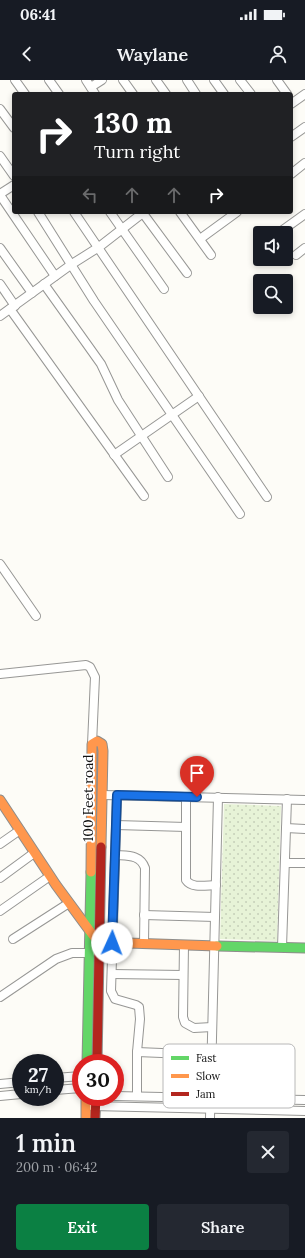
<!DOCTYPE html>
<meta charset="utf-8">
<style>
body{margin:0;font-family:Lora,serif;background:#242831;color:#f1f3f6;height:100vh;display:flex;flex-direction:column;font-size:15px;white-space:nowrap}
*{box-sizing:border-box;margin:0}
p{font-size:13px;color:#9ea1a6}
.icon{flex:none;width:22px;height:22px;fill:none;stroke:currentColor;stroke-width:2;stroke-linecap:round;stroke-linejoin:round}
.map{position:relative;height:1038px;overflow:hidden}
.sheet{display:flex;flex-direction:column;background:#171b24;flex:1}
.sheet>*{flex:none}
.guide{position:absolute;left:12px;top:12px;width:281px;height:122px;border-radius:4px;box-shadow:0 2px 6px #0003;background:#202124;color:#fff;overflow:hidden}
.tools{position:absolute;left:253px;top:146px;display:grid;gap:8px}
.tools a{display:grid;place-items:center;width:40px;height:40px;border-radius:4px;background:#171b24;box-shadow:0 2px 6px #0003;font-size:20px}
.speed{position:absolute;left:12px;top:974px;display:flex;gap:8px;font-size:20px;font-weight:700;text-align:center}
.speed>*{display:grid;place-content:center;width:52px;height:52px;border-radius:50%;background:#171b24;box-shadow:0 2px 6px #0003;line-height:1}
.speed small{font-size:10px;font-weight:400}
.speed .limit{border:6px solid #d22;background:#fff;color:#111}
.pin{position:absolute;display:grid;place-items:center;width:34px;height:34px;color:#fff;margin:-41px -17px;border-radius:50% 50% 50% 0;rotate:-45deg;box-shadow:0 0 4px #0007}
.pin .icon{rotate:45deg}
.me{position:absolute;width:44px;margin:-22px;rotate:2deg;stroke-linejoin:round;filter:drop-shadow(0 0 3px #0008)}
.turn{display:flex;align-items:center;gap:14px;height:84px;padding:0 16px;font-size:18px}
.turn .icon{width:52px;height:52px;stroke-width:2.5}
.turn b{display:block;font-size:28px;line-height:34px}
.lanes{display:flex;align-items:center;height:38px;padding:0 16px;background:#0003;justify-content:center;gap:20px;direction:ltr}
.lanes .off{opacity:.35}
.round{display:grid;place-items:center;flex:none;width:42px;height:42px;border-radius:4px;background:#242831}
.summary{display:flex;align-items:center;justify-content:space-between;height:68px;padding:0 16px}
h1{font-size:24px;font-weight:600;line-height:30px}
.primary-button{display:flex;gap:8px;margin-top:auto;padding:8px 16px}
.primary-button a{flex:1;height:46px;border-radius:4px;background:#0b8043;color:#fff;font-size:16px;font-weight:600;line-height:46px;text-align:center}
.primary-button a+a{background:#242831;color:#f1f3f6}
.status{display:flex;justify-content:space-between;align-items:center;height:28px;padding:0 20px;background:#171b24;direction:ltr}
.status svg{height:11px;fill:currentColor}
header{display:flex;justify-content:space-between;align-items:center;height:52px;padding:0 16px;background:#171b24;font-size:18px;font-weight:600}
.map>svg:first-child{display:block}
.park{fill:url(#park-dots)}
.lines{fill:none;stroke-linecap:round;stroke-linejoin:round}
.street-casing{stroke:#979795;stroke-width:10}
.fast-casing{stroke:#8e8d8b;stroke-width:11}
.slow-casing{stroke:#8e8d8b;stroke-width:11}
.jam-casing{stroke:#8e8d8b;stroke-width:11}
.street{stroke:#fffffe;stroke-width:8}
.fast{stroke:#63d668;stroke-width:9}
.slow{stroke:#ff974d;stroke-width:9}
.jam{stroke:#b3261e;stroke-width:9}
.route-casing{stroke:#114b97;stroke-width:10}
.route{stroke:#1a73e8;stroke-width:7}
.labels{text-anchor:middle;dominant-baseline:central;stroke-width:4;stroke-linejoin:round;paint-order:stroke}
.street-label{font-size:14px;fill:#111;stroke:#fff}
.key{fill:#fff;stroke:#b8b8b8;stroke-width:1}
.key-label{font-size:11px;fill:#111}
</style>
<div class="status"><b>06:41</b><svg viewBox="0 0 49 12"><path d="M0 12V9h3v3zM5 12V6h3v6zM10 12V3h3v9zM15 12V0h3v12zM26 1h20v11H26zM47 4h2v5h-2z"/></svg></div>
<header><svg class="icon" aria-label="back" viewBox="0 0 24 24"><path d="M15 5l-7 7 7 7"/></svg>Waylane<svg class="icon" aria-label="person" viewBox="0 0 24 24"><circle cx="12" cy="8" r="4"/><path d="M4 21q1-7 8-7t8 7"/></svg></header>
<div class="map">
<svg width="305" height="1038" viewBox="0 0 305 1038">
<defs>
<pattern id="park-dots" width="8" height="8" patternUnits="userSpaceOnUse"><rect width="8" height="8" fill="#e7f3d7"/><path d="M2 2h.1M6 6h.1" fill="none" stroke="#c5cfb8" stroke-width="1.8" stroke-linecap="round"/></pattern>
</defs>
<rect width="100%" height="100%" fill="#fdfcf7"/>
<polygon class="park" points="224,724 281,726 277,861 220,859"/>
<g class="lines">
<g class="street-casing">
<g id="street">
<polyline points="15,0 25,14"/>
<polyline points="49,0 59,14"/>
<polyline points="86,0 95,14"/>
<polyline points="123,0 133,14"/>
<polyline points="156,0 166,14"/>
<polyline points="187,0 196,14"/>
<polyline points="214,0 224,14"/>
<polyline points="240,0 251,14"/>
<polyline points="277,0 287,14"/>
<polyline points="91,7 102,0"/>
<polyline points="291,24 305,14"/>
<polyline points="0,29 14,48"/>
<polyline points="291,57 305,47"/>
<polyline points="0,76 14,96"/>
<polyline points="291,94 305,83"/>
<polyline points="0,114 14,105"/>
<polyline points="0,115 55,196"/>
<polyline points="38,132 94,221 240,434"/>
<polyline points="74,132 267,417"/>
<polyline points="110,132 164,209"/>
<polyline points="142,132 187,193"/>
<polyline points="180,132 211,175"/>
<polyline points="280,152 305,134"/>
<polyline points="200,159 237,132"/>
<polyline points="0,168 32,213"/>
<polyline points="296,175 305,168"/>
<polyline points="0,204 15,226"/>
<polyline points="44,204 101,284 118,320 168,397"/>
<polyline points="10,229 144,416"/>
<polyline points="0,236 72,184 99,167 144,132"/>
<polyline points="114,375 199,316"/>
<polyline points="0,484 36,536"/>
<polyline points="0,594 86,585 90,587 95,597 92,664"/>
<polyline points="103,715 305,720"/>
<polyline points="117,715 111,911 115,919 136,925 139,927 140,939 137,972 137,1016"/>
<path d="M186,717V800C192,809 207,805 216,805"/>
<polyline points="116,745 186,747"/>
<polyline points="286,748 305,749"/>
<polyline points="0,764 20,750"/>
<path d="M115,775C127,776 140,774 145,788L144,864"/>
<polyline points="285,783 305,783"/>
<polyline points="0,798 34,773"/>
<polyline points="0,831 50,796"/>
<polyline points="144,835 215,837"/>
<polyline points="13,859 69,823"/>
<polyline points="184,865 183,937 185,943 194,948 212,947"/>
<polyline points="282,867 287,719"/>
<polyline points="112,894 183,895"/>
<polyline points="0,917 56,879 72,873 90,873"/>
<polyline points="137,972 211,975"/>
<polyline points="55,998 81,996"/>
<polyline points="0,1004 21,1002"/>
<polyline points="55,1010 81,1008"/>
<polyline points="0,1016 21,1014"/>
<polyline points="115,1016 305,1020"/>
<polyline points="92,1026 305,1031"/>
<polyline points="210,1038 218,717"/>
</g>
</g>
<g class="fast-casing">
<g id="fast">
<polyline points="217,866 305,868"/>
<polyline points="87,983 91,792"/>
</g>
</g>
<g class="slow-casing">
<g id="slow">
<polyline points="0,720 56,805 98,862 217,866"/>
<polyline points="91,792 92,664 97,661 102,664 103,671 101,767"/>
<polyline points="86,1017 86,1038"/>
</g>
</g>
<g class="jam-casing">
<g id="jam">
<polyline points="97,983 101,767"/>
<polyline points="95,1038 96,1017"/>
</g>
</g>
<use href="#street" class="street"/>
<use href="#fast" class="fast"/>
<use href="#slow" class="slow"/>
<use href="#jam" class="jam"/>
</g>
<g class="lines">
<g class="route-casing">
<polyline id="route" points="112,863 117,715 197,717"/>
</g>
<use href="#route" class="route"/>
</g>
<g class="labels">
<g class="street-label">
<text transform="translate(88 718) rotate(-90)">100 Feet road</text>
</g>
</g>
<rect x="163" y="964" width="132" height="64" rx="6" class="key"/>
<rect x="171" y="976" width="18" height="4" fill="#63d668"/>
<rect x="171" y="994" width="18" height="4" fill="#ff974d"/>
<rect x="171" y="1012" width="18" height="4" fill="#b3261e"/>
<g class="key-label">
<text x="196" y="982">Fast</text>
<text x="196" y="1000">Slow</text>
<text x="196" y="1018">Jam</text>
</g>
</svg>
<div class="tools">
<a><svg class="icon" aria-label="sound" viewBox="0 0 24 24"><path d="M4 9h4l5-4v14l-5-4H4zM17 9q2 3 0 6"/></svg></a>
<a><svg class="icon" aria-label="search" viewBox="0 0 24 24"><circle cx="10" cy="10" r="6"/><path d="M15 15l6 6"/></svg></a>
</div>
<div class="speed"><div>27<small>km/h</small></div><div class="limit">30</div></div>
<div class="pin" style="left:197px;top:717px;background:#d93025"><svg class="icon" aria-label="arrive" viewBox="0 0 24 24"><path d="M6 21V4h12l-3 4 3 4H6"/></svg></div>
<svg class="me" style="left:112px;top:863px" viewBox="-20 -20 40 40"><circle r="19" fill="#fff"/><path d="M0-13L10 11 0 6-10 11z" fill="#1a73e8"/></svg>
<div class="guide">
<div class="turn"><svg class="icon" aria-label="right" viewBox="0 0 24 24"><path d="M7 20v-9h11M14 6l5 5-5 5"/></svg><div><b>130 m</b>Turn right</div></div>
<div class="lanes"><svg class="icon off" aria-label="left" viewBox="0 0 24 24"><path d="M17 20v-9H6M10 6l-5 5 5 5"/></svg><svg class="icon off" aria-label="ahead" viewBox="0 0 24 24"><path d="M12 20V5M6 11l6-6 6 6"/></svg><svg class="icon off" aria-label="ahead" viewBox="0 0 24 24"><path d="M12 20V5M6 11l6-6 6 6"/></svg><svg class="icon" aria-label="right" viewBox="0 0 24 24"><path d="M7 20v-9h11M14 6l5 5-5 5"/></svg></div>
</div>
</div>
<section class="sheet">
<div class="summary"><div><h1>1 min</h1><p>200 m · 06:42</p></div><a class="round"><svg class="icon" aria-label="close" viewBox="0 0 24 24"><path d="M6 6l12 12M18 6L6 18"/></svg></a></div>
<div class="primary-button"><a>Exit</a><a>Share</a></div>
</section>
